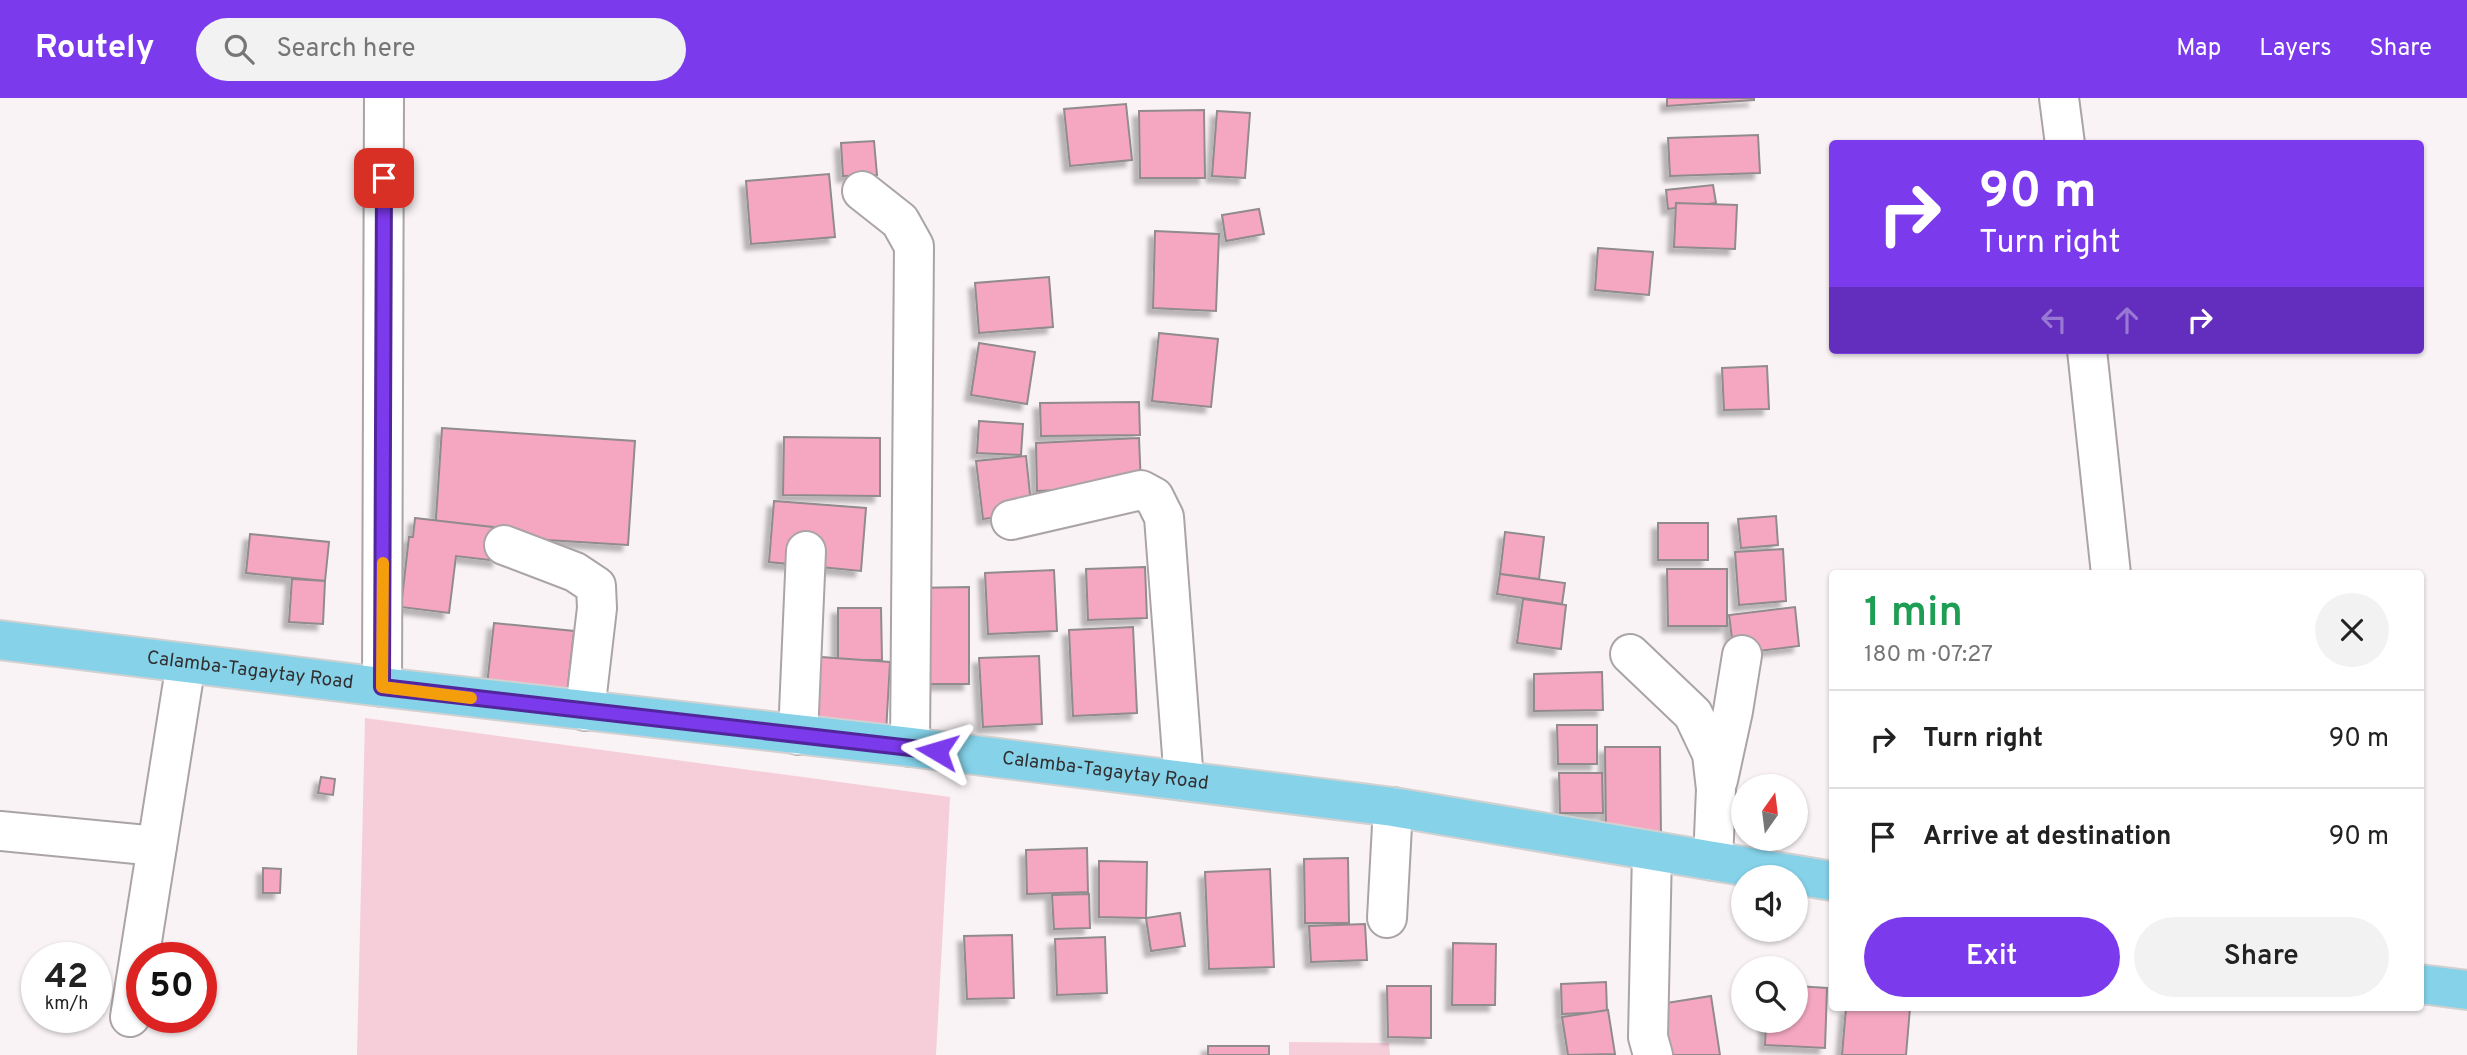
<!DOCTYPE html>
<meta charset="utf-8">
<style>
body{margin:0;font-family:Overpass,sans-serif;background:#f2f2f2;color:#222;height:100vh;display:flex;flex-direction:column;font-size:26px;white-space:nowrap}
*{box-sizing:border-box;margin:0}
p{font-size:23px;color:#767676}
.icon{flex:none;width:38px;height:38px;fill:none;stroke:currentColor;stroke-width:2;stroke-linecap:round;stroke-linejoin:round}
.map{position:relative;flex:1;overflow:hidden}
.details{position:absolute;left:1829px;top:472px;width:595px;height:441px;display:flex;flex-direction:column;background:#fff;border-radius:7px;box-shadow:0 2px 5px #0004}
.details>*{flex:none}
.guide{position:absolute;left:1829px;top:42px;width:595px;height:214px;border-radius:7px;box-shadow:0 2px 5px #0004;background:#7c3aed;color:#fff;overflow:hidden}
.needle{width:46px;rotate:14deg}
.controls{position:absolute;left:1731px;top:676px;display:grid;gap:14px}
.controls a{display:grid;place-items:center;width:77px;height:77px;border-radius:50%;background:#fff;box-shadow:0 2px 5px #0004;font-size:35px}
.speed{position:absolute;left:21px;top:844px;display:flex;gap:14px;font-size:35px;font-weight:700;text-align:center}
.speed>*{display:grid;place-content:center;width:91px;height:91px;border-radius:50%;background:#fff;box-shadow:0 2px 5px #0004;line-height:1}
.speed small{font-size:18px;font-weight:400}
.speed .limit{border:10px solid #d22;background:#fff;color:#111}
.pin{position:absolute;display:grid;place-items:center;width:60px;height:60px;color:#fff;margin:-30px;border-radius:14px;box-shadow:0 4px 10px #0006}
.me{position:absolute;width:77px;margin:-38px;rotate:277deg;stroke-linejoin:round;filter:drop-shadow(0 0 5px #0008)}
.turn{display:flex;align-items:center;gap:24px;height:147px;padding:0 35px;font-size:32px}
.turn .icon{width:91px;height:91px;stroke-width:2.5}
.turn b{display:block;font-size:49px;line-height:60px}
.lanes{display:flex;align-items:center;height:66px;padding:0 35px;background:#0003;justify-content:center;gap:35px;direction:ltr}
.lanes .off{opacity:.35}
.round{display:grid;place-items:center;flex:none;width:74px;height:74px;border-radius:37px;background:#f2f2f2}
.head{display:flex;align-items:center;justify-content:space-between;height:119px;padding:0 35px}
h1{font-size:42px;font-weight:600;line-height:52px;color:#1e9e55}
.primary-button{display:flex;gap:14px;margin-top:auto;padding:14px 35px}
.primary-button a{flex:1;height:80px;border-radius:42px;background:#7c3aed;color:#fff;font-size:28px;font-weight:600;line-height:80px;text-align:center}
.primary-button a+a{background:#f2f2f2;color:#222}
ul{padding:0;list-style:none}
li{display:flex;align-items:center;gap:21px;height:98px;padding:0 35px;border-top:2px solid #e0e0e0}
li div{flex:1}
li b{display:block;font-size:26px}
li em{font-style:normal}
header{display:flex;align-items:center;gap:42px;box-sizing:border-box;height:98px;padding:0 35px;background:#7c3aed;color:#fff}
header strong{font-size:33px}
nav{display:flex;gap:38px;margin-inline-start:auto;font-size:24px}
.search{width:490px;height:63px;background:#f2f2f2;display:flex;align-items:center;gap:18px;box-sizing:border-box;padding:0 24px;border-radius:38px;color:#767676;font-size:26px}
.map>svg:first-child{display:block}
.green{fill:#f5ceda}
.building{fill:#f5a7c2;stroke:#918b8d;stroke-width:2;filter:url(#shadow)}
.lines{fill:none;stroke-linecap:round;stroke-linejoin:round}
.minor-casing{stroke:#aba4a6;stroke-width:42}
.major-casing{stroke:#d2d1d1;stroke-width:42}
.minor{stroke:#fff;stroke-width:38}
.major{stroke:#85d2e9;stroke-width:38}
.route-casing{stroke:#51269a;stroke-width:18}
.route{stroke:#7c3aed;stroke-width:12}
.slow{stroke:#f59e0b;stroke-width:12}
.labels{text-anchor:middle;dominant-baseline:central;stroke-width:5;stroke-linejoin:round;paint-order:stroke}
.street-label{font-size:19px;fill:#312f30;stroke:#f9f3f5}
</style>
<header>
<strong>Routely</strong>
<div class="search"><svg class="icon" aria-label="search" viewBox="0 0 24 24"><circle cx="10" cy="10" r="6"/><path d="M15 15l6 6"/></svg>Search here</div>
<nav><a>Map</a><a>Layers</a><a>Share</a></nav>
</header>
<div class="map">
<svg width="2467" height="957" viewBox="0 0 2467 957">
<defs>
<filter id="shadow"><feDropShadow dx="-6" dy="6" stdDeviation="2" flood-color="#0004"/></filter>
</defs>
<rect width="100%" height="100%" fill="#f9f3f5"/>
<g class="green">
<polygon points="365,620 950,699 936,957 357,957"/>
<polygon points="1289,944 1389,945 1390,957 1289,957"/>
</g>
<g class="building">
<polygon points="1667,0 1754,0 1754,2 1667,8"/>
<polygon points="1126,6 1132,62 1070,68 1064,11"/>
<polygon points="1204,12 1205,80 1140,80 1139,13"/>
<polygon points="1217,13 1250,15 1245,80 1212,78"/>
<polygon points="1758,37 1760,75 1670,78 1668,40"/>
<polygon points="874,43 877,77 843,78 841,45"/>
<polygon points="829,76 835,139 751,146 746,83"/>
<polygon points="1713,87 1716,105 1668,111 1666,92"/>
<polygon points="1676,105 1737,107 1735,151 1674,149"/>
<polygon points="1259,111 1264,136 1226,143 1222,117"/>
<polygon points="1155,133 1219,136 1216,213 1153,210"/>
<polygon points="1598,150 1653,154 1649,197 1595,192"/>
<polygon points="1049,179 1053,229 979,235 975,185"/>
<polygon points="1159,235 1218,241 1211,309 1152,303"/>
<polygon points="979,245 1035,254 1027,306 971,297"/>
<polygon points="1767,268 1769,311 1724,312 1722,270"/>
<polygon points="1139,304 1140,337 1041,338 1040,305"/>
<polygon points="979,323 1023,326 1021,357 977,355"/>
<polygon points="442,330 635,343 628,447 435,435"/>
<polygon points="784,339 880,340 880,398 783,397"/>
<polygon points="1139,340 1141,388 1037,393 1036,345"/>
<polygon points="1026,358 1032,415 983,421 976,363"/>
<polygon points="774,403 866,410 861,473 769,464"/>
<polygon points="1776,418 1778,447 1741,450 1738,421"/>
<polygon points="415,420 501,430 498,463 456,458 449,515 401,509 409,439 413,439"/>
<rect x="1658" y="425" width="50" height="37"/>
<polygon points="1505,434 1544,439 1539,481 1500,476"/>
<polygon points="250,436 329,444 325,483 246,475"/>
<polygon points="1783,451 1786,503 1739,507 1735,454"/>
<polygon points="1145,469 1147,520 1088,522 1086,471"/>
<polygon points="1667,471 1727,471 1727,528 1668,528"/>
<polygon points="1054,472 1057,533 988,536 985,475"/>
<polygon points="1500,476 1565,485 1562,506 1497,496"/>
<polygon points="292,481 325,483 323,526 289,524"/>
<polygon points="969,489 969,586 912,586 911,490"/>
<polygon points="1523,501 1566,507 1561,551 1517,545"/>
<polygon points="1795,509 1799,548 1734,556 1729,517"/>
<polygon points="838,510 881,510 882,562 838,562"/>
<polygon points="494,525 574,533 567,596 487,587"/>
<polygon points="1133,529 1137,615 1073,618 1069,532"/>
<polygon points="807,558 890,564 886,635 802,629"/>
<polygon points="1039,558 1042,626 983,629 979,560"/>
<polygon points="1602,574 1603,612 1534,613 1534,576"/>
<polygon points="1557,627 1597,627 1597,666 1558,666"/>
<polygon points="1605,649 1660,649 1661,740 1606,740"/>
<polygon points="1559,675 1602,675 1603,715 1560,715"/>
<polygon points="321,679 335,681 333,697 318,695"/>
<polygon points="1087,750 1088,794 1027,796 1026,752"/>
<polygon points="1348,760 1349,825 1305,825 1304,761"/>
<polygon points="1099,763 1147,764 1146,820 1099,819"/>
<polygon points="263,770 281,771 280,795 263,795"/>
<polygon points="1270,771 1274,869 1209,871 1205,774"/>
<polygon points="1089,796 1090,830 1054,831 1052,797"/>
<polygon points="1180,815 1185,848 1151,853 1146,820"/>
<polygon points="1365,826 1367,862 1311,864 1309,828"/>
<polygon points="1012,837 1014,900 967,901 964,838"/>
<polygon points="1105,839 1107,895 1057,897 1055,841"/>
<polygon points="1453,845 1496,846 1495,907 1452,907"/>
<polygon points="1606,884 1607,914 1562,916 1561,886"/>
<polygon points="1387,888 1431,888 1431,940 1388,939"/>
<polygon points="1796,888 1827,890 1825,950 1765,947 1766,922 1796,922"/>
<polygon points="1711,898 1720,957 1648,957 1641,909"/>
<polygon points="1846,910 1910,910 1906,957 1842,957"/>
<polygon points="1608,912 1615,956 1568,957 1562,919"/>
<rect x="1208" y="948" width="61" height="9"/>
</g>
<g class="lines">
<g class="minor-casing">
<g id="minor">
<polyline points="2059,0 2065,46"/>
<polyline points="862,93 900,123 914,148 910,649"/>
<polyline points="2087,252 2111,476"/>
<polyline points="1011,422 1141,392 1154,399 1164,419 1184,683"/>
<polyline points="504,447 575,474 596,488 597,510 585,613"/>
<polyline points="1630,556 1693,616 1712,656 1716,691 1713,763"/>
<polyline points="382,589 384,0"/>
<polyline points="798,637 806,453"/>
<polyline points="1718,682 1733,613 1742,557"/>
<polyline points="0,733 157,748"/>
<polyline points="1652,754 1648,939 1653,957"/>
<polyline points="1387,820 1393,709"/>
<polyline points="130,919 186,565"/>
</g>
</g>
<g class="major-casing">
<g id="major">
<path id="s1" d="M0,542L382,589L910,649L1393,709L1832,783"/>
<polyline points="2420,886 2467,892"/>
</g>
</g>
<use href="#minor" class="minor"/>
<use href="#major" class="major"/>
</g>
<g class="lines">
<g class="route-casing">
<polyline id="route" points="384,80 382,589 937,653"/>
</g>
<use href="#route" class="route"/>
<polyline class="slow" points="383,465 382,589 471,600"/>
</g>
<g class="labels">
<g class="street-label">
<text stroke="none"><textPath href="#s1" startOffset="252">Calamba-Tagaytay Road</textPath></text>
<text stroke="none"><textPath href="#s1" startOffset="1113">Calamba-Tagaytay Road</textPath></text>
</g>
</g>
</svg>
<div class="controls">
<a><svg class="needle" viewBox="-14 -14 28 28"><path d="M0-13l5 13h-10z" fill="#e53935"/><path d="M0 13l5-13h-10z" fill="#767676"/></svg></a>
<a><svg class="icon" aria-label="sound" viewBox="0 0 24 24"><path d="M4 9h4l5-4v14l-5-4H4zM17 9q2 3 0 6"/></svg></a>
<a><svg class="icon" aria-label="search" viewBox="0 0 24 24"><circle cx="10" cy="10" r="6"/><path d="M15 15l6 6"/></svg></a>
</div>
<div class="speed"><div>42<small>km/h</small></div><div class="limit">50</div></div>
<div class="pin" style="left:384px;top:80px;background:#d93025"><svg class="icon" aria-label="arrive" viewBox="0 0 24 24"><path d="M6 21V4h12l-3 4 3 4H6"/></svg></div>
<svg class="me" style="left:937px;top:653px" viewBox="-20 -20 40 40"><path d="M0-17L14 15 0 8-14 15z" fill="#7c3aed" stroke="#fff" stroke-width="4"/></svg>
<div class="guide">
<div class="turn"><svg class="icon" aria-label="right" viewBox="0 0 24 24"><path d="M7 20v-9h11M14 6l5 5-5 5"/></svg><div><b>90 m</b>Turn right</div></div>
<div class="lanes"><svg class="icon off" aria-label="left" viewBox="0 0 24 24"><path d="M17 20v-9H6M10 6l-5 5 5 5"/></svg><svg class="icon off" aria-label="ahead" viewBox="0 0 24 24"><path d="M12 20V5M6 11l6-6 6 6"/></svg><svg class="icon" aria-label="right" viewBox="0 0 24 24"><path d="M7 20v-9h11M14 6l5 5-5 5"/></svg></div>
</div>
<section class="details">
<div class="head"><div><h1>1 min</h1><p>180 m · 07:27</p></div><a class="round"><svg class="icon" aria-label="close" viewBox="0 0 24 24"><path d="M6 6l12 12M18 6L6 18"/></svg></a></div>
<ul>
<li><svg class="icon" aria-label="right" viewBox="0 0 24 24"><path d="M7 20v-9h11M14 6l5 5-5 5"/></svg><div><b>Turn right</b></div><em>90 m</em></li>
<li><svg class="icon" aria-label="arrive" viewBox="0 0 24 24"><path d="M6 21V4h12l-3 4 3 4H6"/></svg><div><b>Arrive at destination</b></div><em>90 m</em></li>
</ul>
<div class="primary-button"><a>Exit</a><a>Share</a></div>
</section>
</div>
